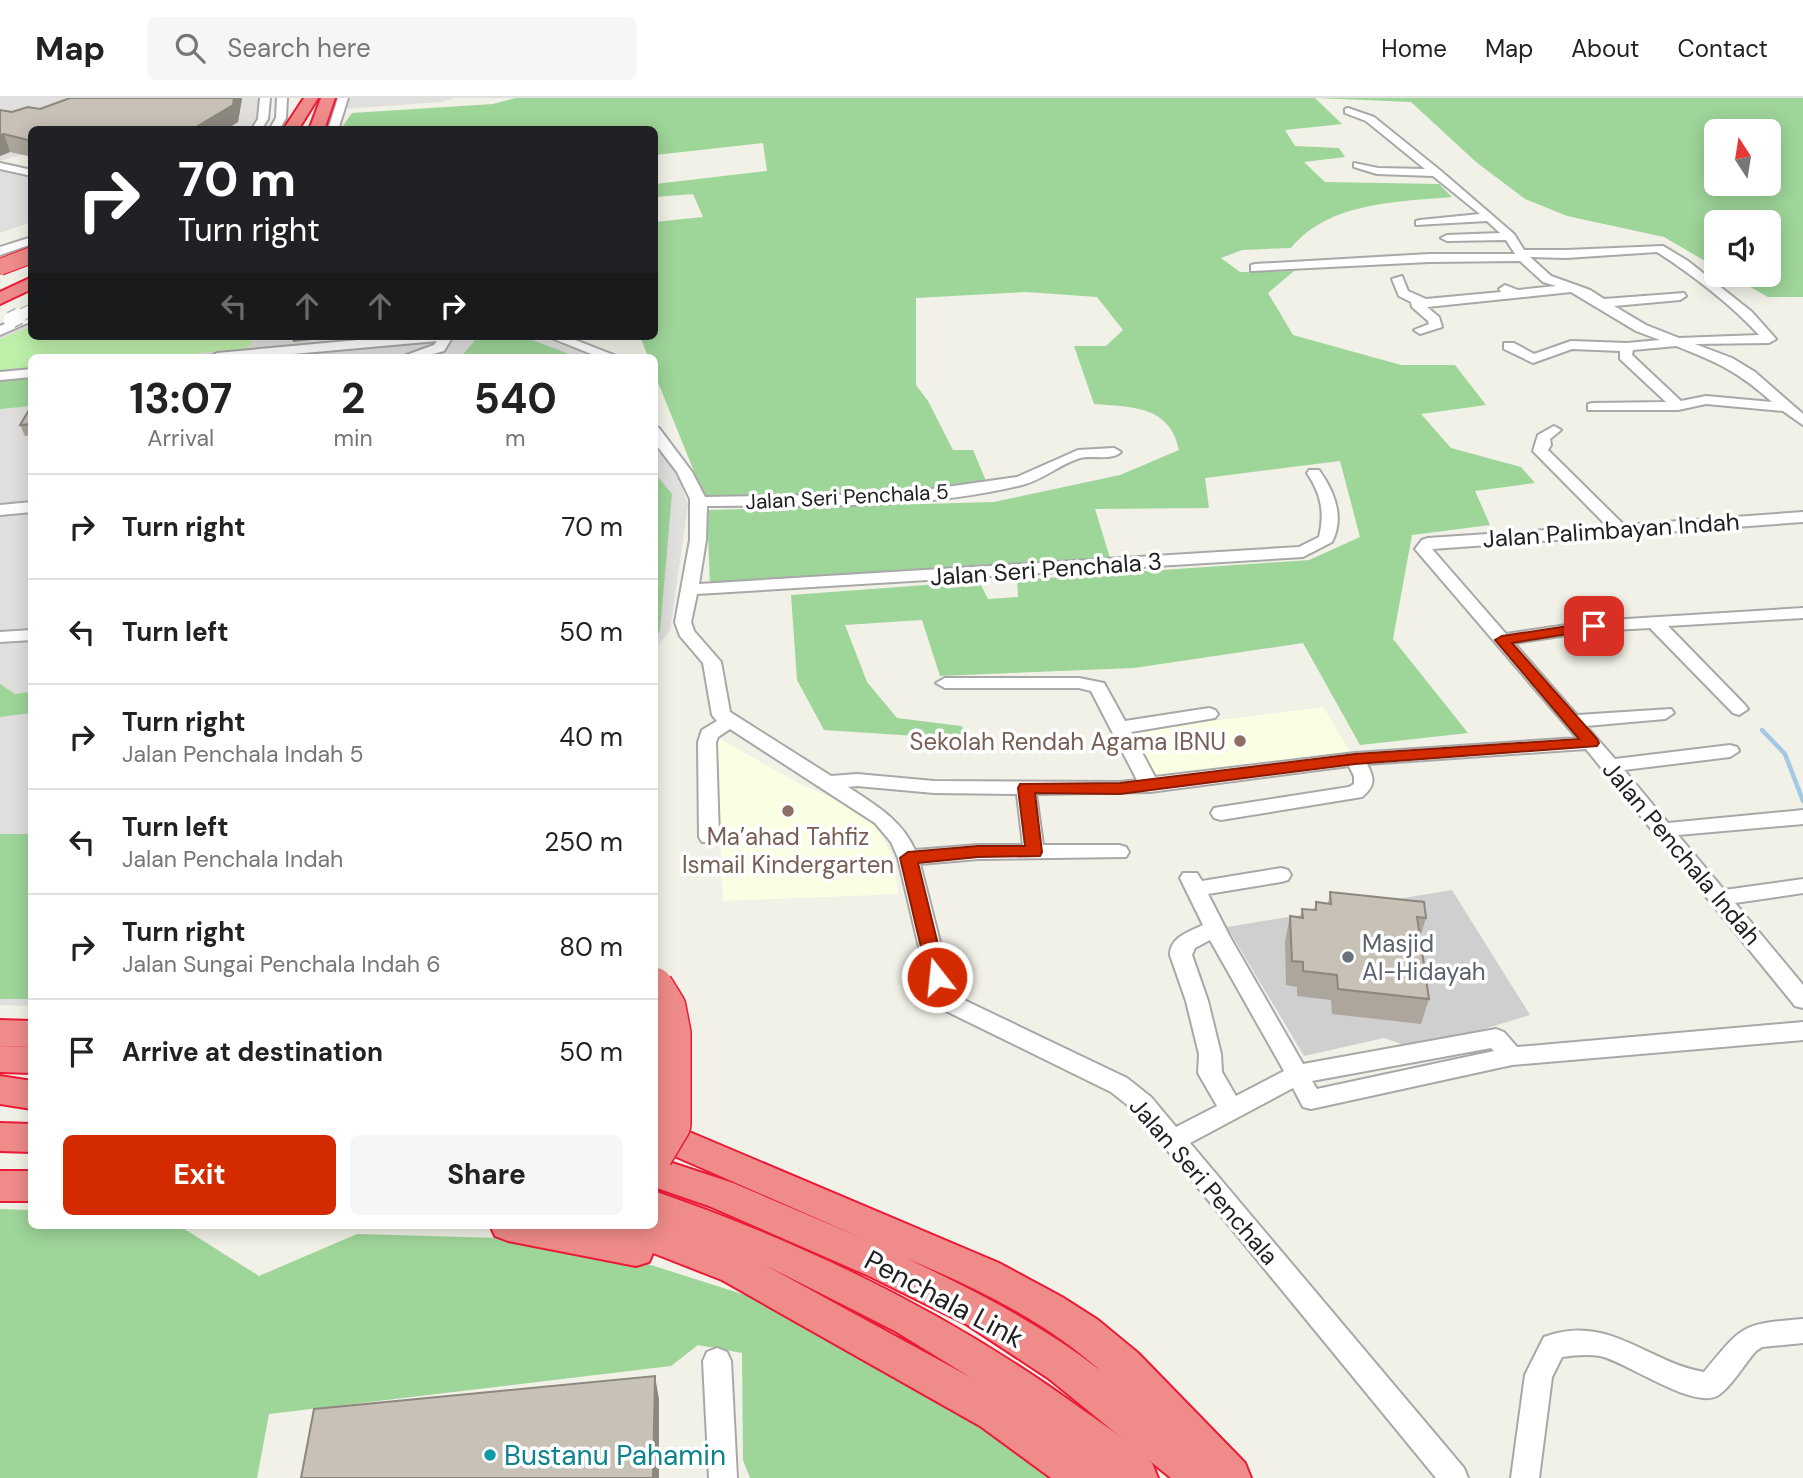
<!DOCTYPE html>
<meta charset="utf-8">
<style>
body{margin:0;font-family:"DM Sans",sans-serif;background:#f6f6f6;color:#222;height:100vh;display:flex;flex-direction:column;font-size:26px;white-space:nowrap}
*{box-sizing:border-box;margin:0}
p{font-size:23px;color:#767676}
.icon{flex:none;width:38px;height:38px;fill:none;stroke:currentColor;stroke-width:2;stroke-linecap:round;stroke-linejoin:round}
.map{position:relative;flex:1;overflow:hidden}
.details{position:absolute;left:28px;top:256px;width:630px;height:875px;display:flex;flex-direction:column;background:#fff;border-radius:10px;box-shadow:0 4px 18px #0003}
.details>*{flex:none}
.hud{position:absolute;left:28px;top:28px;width:630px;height:214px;border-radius:10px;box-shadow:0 4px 18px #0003;background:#202124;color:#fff;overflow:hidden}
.needle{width:46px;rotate:348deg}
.tools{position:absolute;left:1704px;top:21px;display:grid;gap:14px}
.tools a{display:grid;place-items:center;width:77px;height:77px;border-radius:10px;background:#fff;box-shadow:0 4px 18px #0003;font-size:35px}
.pin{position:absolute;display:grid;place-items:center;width:60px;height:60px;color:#fff;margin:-30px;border-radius:14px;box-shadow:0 4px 10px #0006}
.me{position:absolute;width:77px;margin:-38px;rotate:344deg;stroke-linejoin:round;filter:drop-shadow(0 0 5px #0008)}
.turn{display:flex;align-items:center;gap:24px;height:147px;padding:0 35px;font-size:32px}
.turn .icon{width:91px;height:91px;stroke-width:2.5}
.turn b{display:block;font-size:49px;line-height:60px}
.lanes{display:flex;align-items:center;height:66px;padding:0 35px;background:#0003;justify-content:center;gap:35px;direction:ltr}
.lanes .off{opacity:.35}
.eta{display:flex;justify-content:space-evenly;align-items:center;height:119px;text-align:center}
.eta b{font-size:42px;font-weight:700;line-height:49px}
.button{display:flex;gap:14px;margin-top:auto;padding:14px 35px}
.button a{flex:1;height:80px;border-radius:10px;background:#d32a00;color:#fff;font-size:28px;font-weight:700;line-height:80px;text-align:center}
.button a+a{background:#f6f6f6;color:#222}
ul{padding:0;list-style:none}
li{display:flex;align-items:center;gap:21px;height:105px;padding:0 35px;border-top:2px solid #e0e0e0}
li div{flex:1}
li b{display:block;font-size:26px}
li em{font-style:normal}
header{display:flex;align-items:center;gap:42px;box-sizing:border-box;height:98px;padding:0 35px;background:#fff;border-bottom:2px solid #e0e0e0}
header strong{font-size:33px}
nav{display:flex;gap:38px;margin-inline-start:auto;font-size:24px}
.search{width:490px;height:63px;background:#f6f6f6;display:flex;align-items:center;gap:18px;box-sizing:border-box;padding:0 24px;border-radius:10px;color:#767676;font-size:26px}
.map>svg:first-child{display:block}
.residential{fill:#e0dfde}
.education{fill:#faffe4}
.religious{fill:#cfcfcf}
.grass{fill:#bef0aa}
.forest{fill:#9ed599;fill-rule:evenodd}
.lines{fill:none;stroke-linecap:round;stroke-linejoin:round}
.stream{stroke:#a5c9e3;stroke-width:4.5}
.minor-casing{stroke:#a8a8a8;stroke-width:4}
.highway-casing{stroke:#ec1937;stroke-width:4}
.minor{fill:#fff;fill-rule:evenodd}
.highway{fill:#ef8b89;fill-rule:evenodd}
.minor-bridge-far1-casing{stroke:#a8a8a8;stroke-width:13;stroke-linecap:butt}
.minor-bridge-casing{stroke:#a8a8a8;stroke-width:18;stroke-linecap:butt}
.highway-bridge-far1-casing{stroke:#ec1937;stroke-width:18;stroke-linecap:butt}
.highway-bridge-casing{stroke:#ec1937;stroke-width:40;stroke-linecap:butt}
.minor-bridge-far1{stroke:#fff;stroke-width:11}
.minor-bridge{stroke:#fff;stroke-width:15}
.highway-bridge-far1{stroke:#ef8b89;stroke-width:16}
.highway-bridge{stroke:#ef8b89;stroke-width:37}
.wall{fill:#aca69d}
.shaded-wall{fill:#8c877f}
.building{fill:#c8c1b6;stroke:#8c877f;stroke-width:2}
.route{fill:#d32a00;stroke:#891b00;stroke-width:2}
.education-dot{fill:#8d6e63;stroke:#fff;stroke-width:2.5}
.worship-dot{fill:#6b7280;stroke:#fff;stroke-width:2.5}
.culture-dot{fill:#0f9aa8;stroke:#fff;stroke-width:2.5}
.labels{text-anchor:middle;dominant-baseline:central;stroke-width:7;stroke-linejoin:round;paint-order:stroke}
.far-street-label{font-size:21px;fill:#212121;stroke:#fff}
.street-label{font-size:24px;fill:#212121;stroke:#fff}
.education-label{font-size:24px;fill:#785e54;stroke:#fff;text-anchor:end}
.worship-label{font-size:24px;fill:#5b616d;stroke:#fff;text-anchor:start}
.near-street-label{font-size:28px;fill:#212121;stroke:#fff}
.near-culture-label{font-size:28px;fill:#0d838f;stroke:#fff;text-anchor:start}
</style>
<header>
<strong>Map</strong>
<div class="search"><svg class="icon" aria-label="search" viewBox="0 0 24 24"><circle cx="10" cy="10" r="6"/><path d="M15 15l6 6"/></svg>Search here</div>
<nav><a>Home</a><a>Map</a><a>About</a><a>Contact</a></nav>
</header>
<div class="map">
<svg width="1803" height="1380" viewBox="0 0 1803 1380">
<rect width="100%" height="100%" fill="#f2f1e7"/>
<g class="residential">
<polygon points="0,0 259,0 257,18 249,31 32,32 31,54 0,63"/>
<polygon points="348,0 454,0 441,4 346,11"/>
<polygon points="0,71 32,79 31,124 0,135"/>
<polygon points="31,221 32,238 538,238 595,259 32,259 32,908 0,907 0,239"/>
<polygon points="655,350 677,374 688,407 670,533 655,551"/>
</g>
<g class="education">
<polygon points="1323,609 1350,653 1155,684 1131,633"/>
<polygon points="716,639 798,685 842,704 872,723 893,758 898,796 723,803"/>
</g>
<polygon class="religious" points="1452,792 1530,917 1474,934 1404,947 1384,940 1304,958 1227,829"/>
<polygon class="grass" points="30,229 32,238 252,238 250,248 243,251 156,259 32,259 31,270 0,273 0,241"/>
<g class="forest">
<path d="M516,0H1803V199H1768L1729,177H1769V124H1717V170L1664,139L1567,118L1525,101L1476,64L1411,4L1315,0L1342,26L1285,32L1295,48L1339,50L1345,59L1304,64L1325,84L1439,86L1452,99C1396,104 1329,104 1291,150L1242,152L1221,160L1240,174L1294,173L1268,195L1293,237L1401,267H1455L1486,307L1421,316L1451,350L1521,369L1535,385L1475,393L1490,427L1412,437L1393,541L1468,635L1360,647L1303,545L1134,570L940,578L922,522L845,527L867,584L897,620L961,628L976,642L824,632L797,582L791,497L979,483L988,501L1018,499L1017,482L1309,462L1360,439L1340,363L1205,380L1209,410L1095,411L1110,460L710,488L707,412L994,404L1120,377L1179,352C1170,307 1131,309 1094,306L1074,248H1106L1123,232L1097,199L1026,194L916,200V287L928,303L953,352H973L986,383L898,396L704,398L655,277L654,259H648L640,238H654L655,124L703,119L693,96L655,99V86L767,73L763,45L655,57L654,32H340L352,15L493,6ZM1717,33H1769V86H1717Z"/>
<polygon points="512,238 522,238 577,259 461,259 476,241"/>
<polygon points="31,278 31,308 0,311 0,281"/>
<polygon points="654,374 672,396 660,533 655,540"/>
<polygon points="0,586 15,596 31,594 31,615 0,619"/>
<rect x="0" y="736" width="31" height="165"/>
<polygon points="0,1111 31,1112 32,1127 178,1127 259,1178 357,1136 533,1141 651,1167 773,1206 981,1326 1063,1380 750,1380 743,1362 742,1255 698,1247 671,1268 269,1316 257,1380 0,1380"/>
</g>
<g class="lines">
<polyline class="stream" points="1762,632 1785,656 1803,703"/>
<g class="minor-casing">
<g id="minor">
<polygon points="260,0 270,0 268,21 261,32 251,32 258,21"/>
<polygon points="277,0 287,0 286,20 279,32 269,32 276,20"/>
<polygon points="338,0 348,0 338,32 328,32"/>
<path d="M1348,10L1374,19L1441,73L1514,136L1524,152H1566L1663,148L1688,163L1752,214L1776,241L1769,245L1695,246L1732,260L1755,274L1803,316V327L1783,313L1706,306L1678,312H1588V306L1593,305L1666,304L1620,261V253L1572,251L1533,265L1504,251V245H1514L1534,256L1571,243L1627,245L1660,242L1636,233L1571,194L1427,209L1439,219L1442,229L1420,236L1414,232L1429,226L1428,223L1412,209L1411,204L1399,198L1392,181L1402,178L1408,193L1426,201L1501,194L1499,191L1505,187L1518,192L1556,188L1543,184L1520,163L1429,164L1251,173V167L1255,166L1429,156H1515L1506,142L1447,143L1441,140L1447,137L1500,135L1487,123L1416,127V123L1420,122L1480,116L1433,78L1377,76L1354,69V65L1378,70L1425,71L1366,23L1345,15V11ZM1657,154C1690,175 1733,208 1759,237L1679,240L1646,227L1614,208L1680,202L1686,198L1684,195L1604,201L1590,192L1551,178L1530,159L1566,160ZM1676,248C1717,264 1739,274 1772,304L1706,298L1681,303L1632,257L1633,252Z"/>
<polygon points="0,65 32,72 32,78 0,71"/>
<polygon points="32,139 32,146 0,157 0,149"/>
<polygon points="32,214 32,223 0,237 0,228"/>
<polygon points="402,238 453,238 444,253 422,259 401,259 434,247 437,243 260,259 210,259 217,255"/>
<polygon points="546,238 565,238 619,259 599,259"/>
<polygon points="32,271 32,279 0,282 0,274"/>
<path d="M1554,328L1561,332L1550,341L1551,347L1548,352L1624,427L1803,414V424L1432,451L1506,536L1594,523L1803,510V520L1668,528L1745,607L1748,611L1739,617L1733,615L1650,530L1594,533L1514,545L1577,617L1671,611L1674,615L1665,621L1586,628L1615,661L1730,647L1737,649L1739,653L1730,659L1624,672L1668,725L1803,712V726L1678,737L1724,792L1803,781V795L1735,805L1803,887V910L1795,908L1586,651L1367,666C1375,681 1375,688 1362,699L1221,722L1214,720L1211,715L1214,710L1349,689L1354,686V678L1349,668L1150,694L1036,696L1043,747H1119L1126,749L1129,754L1126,759L978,761L920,766L952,891L964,902L1127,980L1151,999L1176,1029L1217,1008L1198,975L1199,956L1186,903L1170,857C1170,839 1189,834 1203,827L1180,780L1183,775H1197L1202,783L1281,770L1288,772L1291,777L1288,782L1281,784L1208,796L1230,839L1303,966L1496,931L1504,934L1517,949L1803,924V942L1512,967L1311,1011L1303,1009L1293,990L1190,1045L1464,1370L1468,1380H1436L1135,1013L1111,994L948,914L935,901L926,879L898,760L891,744L875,725L730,631L718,639L716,644L719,739L716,744H702L699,739L698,644L702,632L717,623L712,617L703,565L680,538L675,524L690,442V401L677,374L654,344V329L659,330L692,374L705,399L897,396L1017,379L1078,352L1114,350L1121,354C1111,363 1093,357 1080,360C1060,366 1043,382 1022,387C919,412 812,407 707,408L706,442L699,486L1299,449L1319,439C1325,414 1321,396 1307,375L1309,372H1319C1334,393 1345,419 1332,444L1303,459L697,496L691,524L694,533L721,564L730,614L831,678L857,676L934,683L1120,684L1137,682L1091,593L1079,590H945L936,585L945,580H1079L1104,585L1125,623L1209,610L1215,612L1218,616L1215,620L1131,634L1155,679L1355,655L1577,640L1415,451L1422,442L1428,440L1607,428L1533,353L1538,337ZM857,688L934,695L1017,696L1023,747H978L915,752C901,721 875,707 848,689ZM1210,842L1284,973L1236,998L1222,974L1221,956L1208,903L1192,857L1195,850ZM1491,950L1494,953L1317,991L1312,983Z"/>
<polygon points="32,404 32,414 0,417 0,407"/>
<polygon points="32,532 32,542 0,544 0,534"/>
<path d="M1803,1221V1245L1762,1249L1756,1253C1746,1264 1729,1292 1717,1298C1692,1311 1627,1264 1600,1258C1588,1256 1575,1257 1562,1259L1552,1279L1539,1380H1511L1525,1277L1544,1239C1609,1215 1646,1264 1704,1274C1743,1227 1741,1226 1803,1221Z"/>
<polygon points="717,1250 727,1254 731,1263 737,1380 709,1380 703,1263 707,1254"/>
</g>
</g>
<g class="highway-casing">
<g id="highway">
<polygon points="304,0 318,0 298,32 283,32"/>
<polygon points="321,0 335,0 324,32 309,32"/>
<polygon points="32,179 32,191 0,206 0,194"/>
<polygon points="0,922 32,923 32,949 0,948"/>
<polygon points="0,948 32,949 32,975 0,974"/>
<polygon points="0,978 32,983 32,1011 0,1006"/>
<path d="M654,1019L999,1165L1062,1199L1098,1222L1138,1255L1245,1365L1251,1380H1171L1048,1280L966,1226L869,1178L709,1108L654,1089V1059L733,1085L864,1141L654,1049ZM906,1160C976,1190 1044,1222 1101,1273C1041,1226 975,1193 906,1160Z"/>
<polygon points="0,1025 32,1026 32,1054 0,1053"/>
<rect x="0" y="1073" width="32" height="30"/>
<path d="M654,1093C807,1146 949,1215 1080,1310C1097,1322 1140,1351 1152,1365C1154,1369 1156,1376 1158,1380H1051L980,1328L722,1182L653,1155L649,1164L636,1168L508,1143L495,1138L490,1127H654ZM765,1167L895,1233L970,1279Z"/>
</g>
</g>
<use href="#minor" class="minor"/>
<use href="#highway" class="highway"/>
<g class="minor-bridge-far1-casing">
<polyline id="minor-bridge-far1" points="15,220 32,212"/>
</g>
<g class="minor-bridge-casing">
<polyline id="minor-bridge" points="11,222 19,218"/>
</g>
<g class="highway-bridge-far1-casing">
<polyline id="highway-bridge-far1" points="0,169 32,157"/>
</g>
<g class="highway-bridge-casing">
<polyline id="highway-bridge" points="654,888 667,909 672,935 672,1027 654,1057"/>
</g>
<use href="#minor-bridge-far1" class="minor-bridge-far1"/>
<use href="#minor-bridge" class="minor-bridge"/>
<use href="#highway-bridge-far1" class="highway-bridge-far1"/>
<use href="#highway-bridge" class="highway-bridge"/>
</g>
<g class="wall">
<polygon points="70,0 242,0 238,24 225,32 32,32 32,59 10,54 0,58 0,12 12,14 40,11"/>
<polygon points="32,312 32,337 25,338 20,327"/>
<polygon points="1330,794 1426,820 1420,840 1429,901 1421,926 1332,916 1331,902 1297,898 1297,889 1286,887 1285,843 1290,818 1300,820 1302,811 1314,812 1316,804 1328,806"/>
</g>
<g class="shaded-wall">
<polygon points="234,0 242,0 238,24 225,32 191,32"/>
<polygon points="4,36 10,54 0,58 0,37"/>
<polygon points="282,238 340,238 340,239 293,244 292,241 283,242"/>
<polygon points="655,1278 659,1301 659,1380 653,1380"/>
</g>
<g class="building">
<polygon points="70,0 234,0 233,7 191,32 32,32 32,43 4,36 0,37 0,12 12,14 28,9 40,11"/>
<polygon points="29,312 32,312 32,326 20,327"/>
<polygon points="1330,794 1424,804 1426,820 1417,819 1429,901 1338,891 1337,877 1303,873 1303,864 1292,863 1290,818 1303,820 1302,811 1316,812 1316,804 1331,806"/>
<polygon points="655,1278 653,1380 301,1380 314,1311"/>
</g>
<polygon class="route" points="1594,524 1601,528 1599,531 1512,545 1597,641 1599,645 1597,648 1355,666 1120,696 1035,695 1042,754 1040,758 978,759 918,765 946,879 943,884 930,884 928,879 900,760 908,754 978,748 1025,748 1018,690 1020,686 1120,685 1355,656 1579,641 1495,542 1502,538"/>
<g class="education-dot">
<circle cx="1240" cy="643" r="7"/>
<circle cx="788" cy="713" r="7"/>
</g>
<circle class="worship-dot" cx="1348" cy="859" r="7"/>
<circle class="culture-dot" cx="490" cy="1357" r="7"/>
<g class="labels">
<g class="far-street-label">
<text transform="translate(847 399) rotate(-3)">Jalan Seri Penchala 5</text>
</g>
<g class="street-label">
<text transform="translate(1611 432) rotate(-4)">Jalan Palimbayan Indah</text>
<text transform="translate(1046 471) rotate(-4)">Jalan Seri Penchala 3</text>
<text transform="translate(1682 755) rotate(50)">Jalan Penchala Indah</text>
<text transform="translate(1204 1083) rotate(49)">Jalan Seri Penchala</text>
</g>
<g class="education-label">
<text x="1226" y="643">Sekolah Rendah Agama IBNU</text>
<text x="788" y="738" text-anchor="middle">Ma’ahad Tahfiz<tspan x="788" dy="28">Ismail Kindergarten</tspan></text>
</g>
<g class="worship-label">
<text x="1362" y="845">Masjid<tspan x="1362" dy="28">Al-Hidayah</tspan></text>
</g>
<g class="near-street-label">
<text transform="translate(944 1201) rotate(28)">Penchala Link</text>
</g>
<g class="near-culture-label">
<text x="504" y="1357">Bustanu Pahamin</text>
</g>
</g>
</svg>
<div class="tools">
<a><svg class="needle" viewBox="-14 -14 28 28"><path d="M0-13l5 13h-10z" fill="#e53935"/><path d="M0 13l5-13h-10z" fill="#767676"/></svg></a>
<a><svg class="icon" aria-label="sound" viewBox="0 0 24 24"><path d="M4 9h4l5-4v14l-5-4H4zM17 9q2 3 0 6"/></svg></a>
</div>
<div class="pin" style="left:1594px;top:528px;background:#d93025"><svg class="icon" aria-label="arrive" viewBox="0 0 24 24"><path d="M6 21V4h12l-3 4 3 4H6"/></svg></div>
<svg class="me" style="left:937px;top:879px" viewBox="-20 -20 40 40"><circle r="17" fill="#d32a00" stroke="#fff" stroke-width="3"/><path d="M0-11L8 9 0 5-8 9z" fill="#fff"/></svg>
<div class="hud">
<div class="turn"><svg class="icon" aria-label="right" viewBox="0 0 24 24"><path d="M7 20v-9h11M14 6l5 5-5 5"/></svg><div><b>70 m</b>Turn right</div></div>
<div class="lanes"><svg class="icon off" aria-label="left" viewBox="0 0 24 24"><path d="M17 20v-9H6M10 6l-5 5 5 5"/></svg><svg class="icon off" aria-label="ahead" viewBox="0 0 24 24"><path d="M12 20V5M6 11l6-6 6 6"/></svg><svg class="icon off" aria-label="ahead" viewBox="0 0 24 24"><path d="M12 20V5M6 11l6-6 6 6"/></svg><svg class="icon" aria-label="right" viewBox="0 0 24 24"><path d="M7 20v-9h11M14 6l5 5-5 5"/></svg></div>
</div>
<section class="details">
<div class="eta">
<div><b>13:07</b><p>Arrival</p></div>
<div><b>2</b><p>min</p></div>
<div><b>540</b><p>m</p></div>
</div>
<ul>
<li><svg class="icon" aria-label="right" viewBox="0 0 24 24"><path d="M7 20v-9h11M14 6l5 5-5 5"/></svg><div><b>Turn right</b></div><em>70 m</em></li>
<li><svg class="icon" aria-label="left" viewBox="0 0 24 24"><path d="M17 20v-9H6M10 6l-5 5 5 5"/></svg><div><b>Turn left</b></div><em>50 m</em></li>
<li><svg class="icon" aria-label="right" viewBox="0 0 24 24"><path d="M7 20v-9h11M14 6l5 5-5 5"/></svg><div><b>Turn right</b><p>Jalan Penchala Indah 5</p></div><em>40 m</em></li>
<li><svg class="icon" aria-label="left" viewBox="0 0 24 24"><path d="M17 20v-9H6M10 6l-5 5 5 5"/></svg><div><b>Turn left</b><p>Jalan Penchala Indah</p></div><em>250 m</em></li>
<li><svg class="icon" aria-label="right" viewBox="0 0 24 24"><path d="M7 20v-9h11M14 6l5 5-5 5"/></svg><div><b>Turn right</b><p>Jalan Sungai Penchala Indah 6</p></div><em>80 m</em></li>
<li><svg class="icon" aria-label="arrive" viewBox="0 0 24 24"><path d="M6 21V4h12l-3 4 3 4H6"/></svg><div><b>Arrive at destination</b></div><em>50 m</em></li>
</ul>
<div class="button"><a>Exit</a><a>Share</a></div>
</section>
</div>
